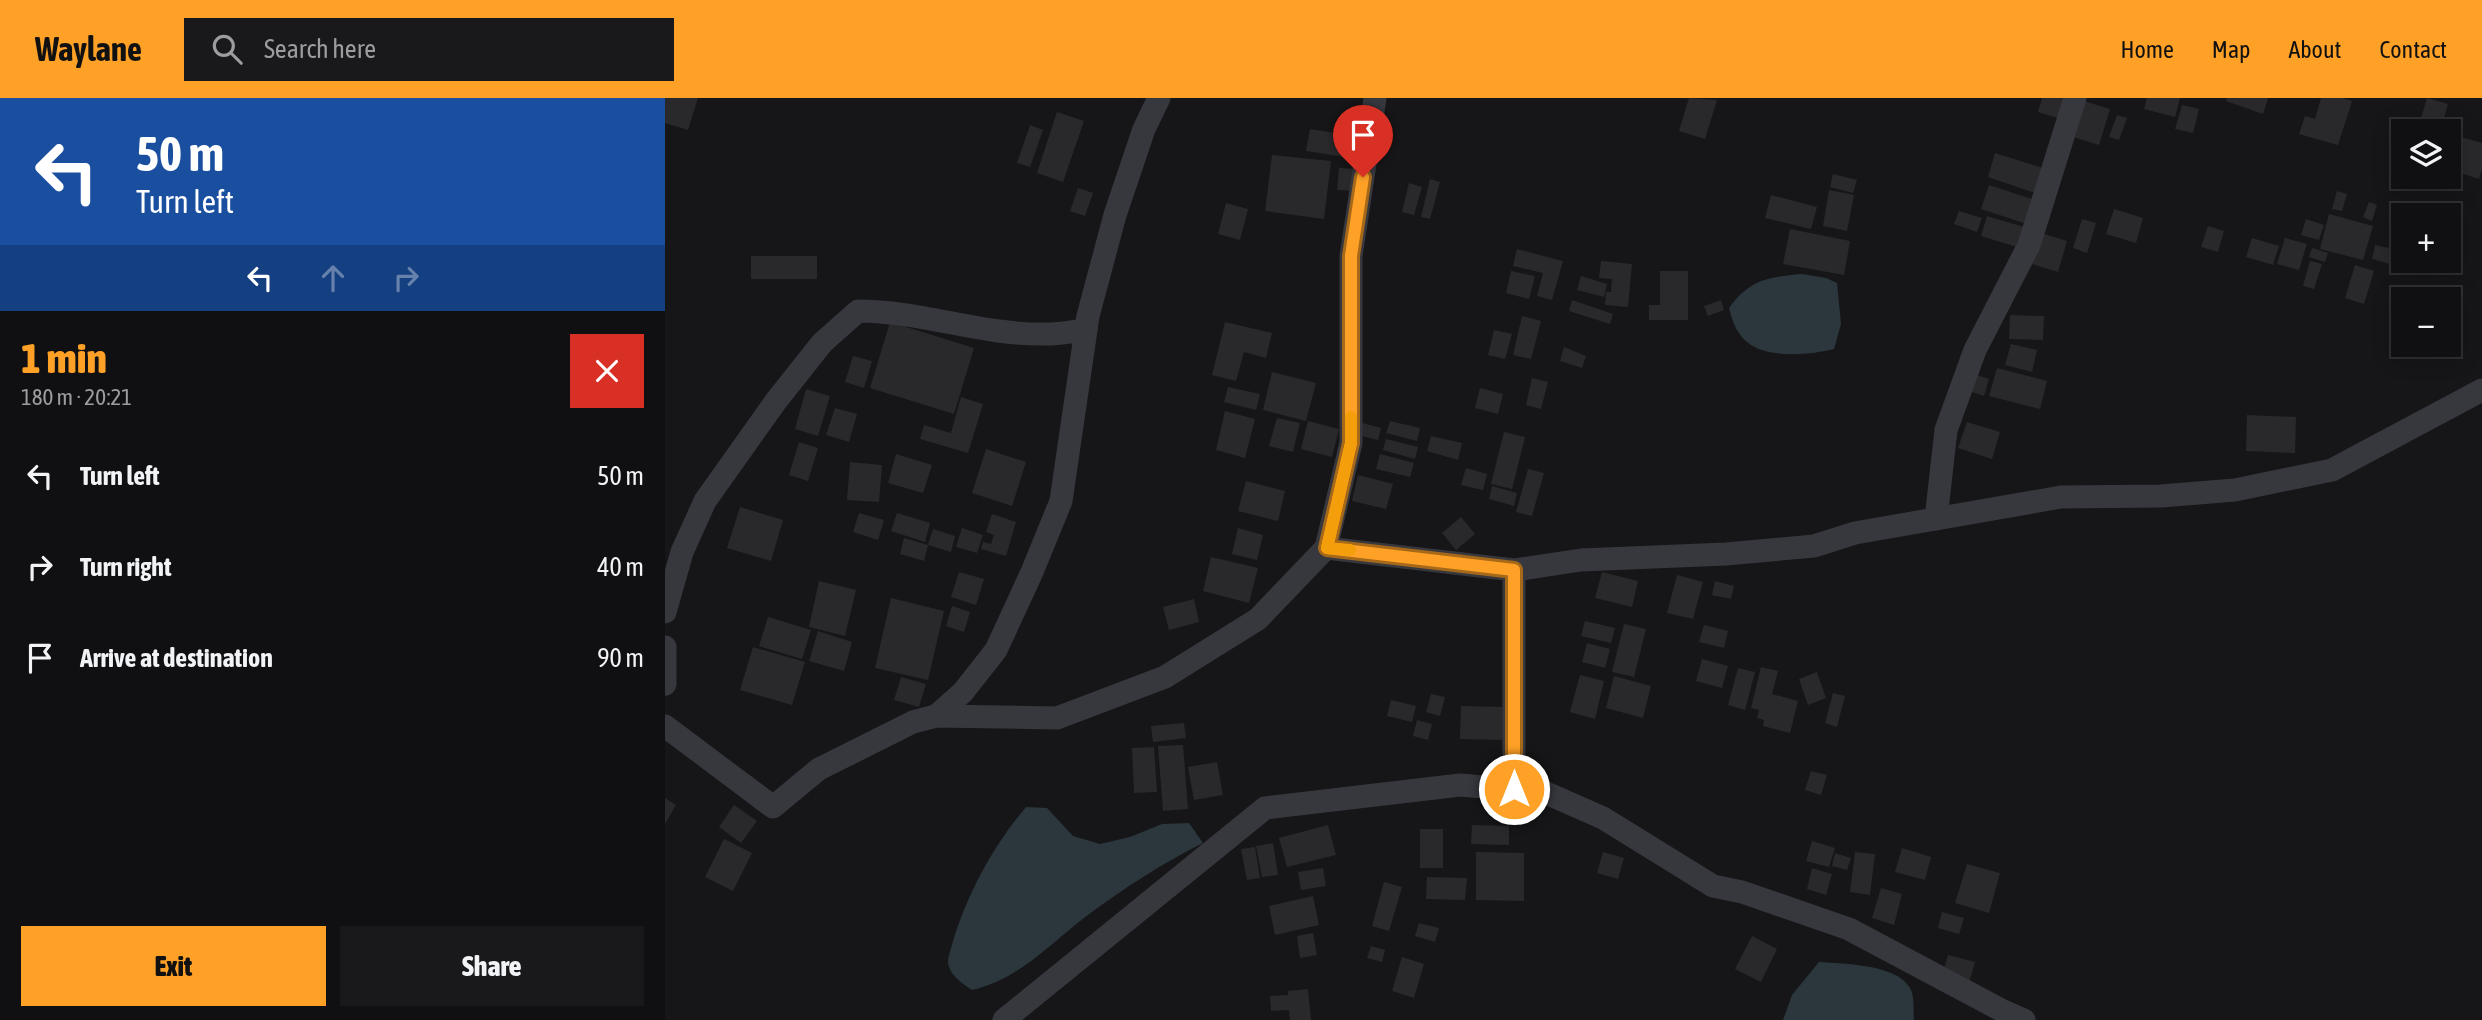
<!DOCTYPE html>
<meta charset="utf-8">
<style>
body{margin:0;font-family:"Asap Condensed",sans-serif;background:#19191b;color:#f1f3f6;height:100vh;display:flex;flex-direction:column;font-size:26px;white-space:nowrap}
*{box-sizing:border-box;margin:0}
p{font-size:23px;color:#9c9d9f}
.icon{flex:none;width:38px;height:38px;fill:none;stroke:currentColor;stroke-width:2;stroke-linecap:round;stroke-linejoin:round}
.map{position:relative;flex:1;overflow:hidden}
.sheet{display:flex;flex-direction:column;background:#101012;width:665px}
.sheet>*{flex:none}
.top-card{background:#1a4fa0;color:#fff;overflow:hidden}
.controls{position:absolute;left:1726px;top:21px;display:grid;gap:14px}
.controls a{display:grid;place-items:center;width:70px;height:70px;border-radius:0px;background:#101012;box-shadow:0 4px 18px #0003,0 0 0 2px #303032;font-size:35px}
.pin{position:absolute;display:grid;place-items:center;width:60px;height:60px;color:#fff;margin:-72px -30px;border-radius:50% 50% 50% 0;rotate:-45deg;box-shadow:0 0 7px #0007}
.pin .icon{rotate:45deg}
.me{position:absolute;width:77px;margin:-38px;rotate:0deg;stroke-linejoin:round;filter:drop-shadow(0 0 5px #0008)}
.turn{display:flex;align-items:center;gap:24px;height:147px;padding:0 21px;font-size:32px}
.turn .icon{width:91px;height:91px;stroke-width:2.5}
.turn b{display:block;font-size:49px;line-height:60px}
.lanes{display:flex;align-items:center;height:66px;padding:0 21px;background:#0003;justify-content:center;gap:35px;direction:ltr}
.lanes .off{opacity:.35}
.round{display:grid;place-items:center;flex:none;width:74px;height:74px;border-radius:0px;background:#19191b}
.summary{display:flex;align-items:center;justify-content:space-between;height:119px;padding:0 21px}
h1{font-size:42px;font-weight:800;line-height:52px;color:#ffa127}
.button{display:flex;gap:14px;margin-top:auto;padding:14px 21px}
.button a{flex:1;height:80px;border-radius:0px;background:#ffa127;color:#111;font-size:28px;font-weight:800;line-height:80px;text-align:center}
.button a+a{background:#19191b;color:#f1f3f6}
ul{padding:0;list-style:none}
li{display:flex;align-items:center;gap:21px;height:91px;padding:0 21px}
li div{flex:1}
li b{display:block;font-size:26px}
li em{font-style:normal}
header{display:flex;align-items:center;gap:42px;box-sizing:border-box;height:98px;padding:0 35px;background:#ffa127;color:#111}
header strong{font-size:33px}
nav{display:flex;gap:38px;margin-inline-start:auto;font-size:24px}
.search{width:490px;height:63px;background:#19191b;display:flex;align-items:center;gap:18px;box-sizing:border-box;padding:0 24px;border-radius:0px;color:#9c9d9f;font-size:26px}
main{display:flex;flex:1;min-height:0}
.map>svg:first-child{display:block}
.water{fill:#2b373d}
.building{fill:#29292c}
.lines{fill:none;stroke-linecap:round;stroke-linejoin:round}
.street{stroke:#37383e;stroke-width:23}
.route-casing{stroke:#a66919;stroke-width:18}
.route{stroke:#ffa127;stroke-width:12}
.slow{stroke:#f59e0b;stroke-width:12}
</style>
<header>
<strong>Waylane</strong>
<div class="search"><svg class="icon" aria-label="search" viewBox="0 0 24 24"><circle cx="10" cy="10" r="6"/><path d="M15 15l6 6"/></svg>Search here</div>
<nav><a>Home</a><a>Map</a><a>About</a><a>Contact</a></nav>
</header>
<main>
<section class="sheet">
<div class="top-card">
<div class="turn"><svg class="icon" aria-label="left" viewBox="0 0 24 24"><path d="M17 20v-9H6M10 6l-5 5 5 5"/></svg><div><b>50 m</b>Turn left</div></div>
<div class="lanes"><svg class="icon" aria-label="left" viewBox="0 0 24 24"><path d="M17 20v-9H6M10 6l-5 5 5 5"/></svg><svg class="icon off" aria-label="ahead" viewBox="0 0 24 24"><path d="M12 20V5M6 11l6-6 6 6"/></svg><svg class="icon off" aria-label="right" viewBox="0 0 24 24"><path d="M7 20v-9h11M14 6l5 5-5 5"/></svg></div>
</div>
<div class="summary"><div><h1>1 min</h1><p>180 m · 20:21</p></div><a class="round" style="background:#d93025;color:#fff"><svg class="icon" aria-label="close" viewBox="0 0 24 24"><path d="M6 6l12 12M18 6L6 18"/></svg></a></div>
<ul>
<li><svg class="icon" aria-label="left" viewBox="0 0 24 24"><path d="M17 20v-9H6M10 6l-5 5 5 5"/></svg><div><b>Turn left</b></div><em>50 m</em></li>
<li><svg class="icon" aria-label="right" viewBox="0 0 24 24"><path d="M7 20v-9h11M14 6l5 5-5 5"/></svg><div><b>Turn right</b></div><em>40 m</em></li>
<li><svg class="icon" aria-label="arrive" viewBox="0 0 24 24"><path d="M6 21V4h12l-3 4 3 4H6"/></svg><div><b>Arrive at destination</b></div><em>90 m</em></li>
</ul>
<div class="button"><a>Exit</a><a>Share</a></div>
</section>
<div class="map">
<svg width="1817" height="922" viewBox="0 0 1817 922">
<rect width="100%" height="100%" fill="#161618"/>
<g class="water">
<path d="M1137,176L1161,180L1172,185L1176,226L1169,251C1145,257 1102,261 1082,244C1071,235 1067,222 1064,210C1085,181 1103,179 1137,176Z"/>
<path d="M361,709L382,710L408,738L435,746L465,739L497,726L524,725L538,745C496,766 456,792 419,820C383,848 352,882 307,892C297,885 284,877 283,864C283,858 287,848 288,843C303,794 329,747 361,709Z"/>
<path d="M1154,864C1179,866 1231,866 1245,890C1250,898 1248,913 1249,922H1118L1127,897Z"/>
</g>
<g class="building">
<polygon points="0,0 33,0 23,32 0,25"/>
<polygon points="1024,0 1052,2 1040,41 1014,33"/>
<polygon points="1377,0 1401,0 1396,21 1373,14"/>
<polygon points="1482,0 1515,0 1510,19 1479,11"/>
<polygon points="1562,0 1603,0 1598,16 1561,3"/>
<polygon points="1656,0 1678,0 1687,3 1673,47 1634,36 1640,18 1650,21"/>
<polygon points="1762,0 1783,6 1777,27 1756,20"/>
<polygon points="1419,3 1445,11 1434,47 1408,39"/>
<polygon points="1517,7 1534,11 1528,35 1510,31"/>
<polygon points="392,14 419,23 398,84 372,75"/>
<polygon points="1452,17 1462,20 1454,42 1444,39"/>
<polygon points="1798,23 1793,38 1817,45 1817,70 1814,81 1783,71 1783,33 1777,33"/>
<polygon points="365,27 378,32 365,69 352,65"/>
<polygon points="645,31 690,38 686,60 641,53"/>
<polygon points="1330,55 1381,71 1373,96 1323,79"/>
<polygon points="1737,56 1738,79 1771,79 1767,90 1730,79"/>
<polygon points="607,57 666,63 659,121 600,113"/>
<polygon points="674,70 693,71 691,93 672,92"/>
<polygon points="1168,76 1192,82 1188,95 1165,89"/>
<polygon points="765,81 775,84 765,121 756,119"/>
<polygon points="744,85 757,89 749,117 737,114"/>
<polygon points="1324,87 1373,103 1365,127 1316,111"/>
<polygon points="413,90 428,95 420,118 405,113"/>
<polygon points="1164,92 1189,97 1182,133 1158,128"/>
<polygon points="1672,93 1682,96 1677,113 1667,111"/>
<polygon points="1106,97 1152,109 1146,131 1100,120"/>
<polygon points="1704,104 1712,107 1707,123 1698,119"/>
<polygon points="561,105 583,111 575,142 553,136"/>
<polygon points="1449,111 1478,120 1471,145 1441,136"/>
<polygon points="1294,113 1317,120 1312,134 1289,126"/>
<polygon points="1664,116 1708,128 1698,162 1655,151"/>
<polygon points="1322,118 1359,129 1352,149 1316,138"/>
<polygon points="1417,121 1431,125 1422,155 1408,150"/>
<polygon points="1641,121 1659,127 1654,142 1636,137"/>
<polygon points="1543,128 1559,133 1553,154 1536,149"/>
<polygon points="1125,131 1185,143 1179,177 1118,166"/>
<polygon points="1376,135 1402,143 1393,174 1367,166"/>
<polygon points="1587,140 1614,148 1608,167 1581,159"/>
<polygon points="1620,140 1642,146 1634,172 1612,166"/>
<polygon points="1710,147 1729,151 1725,166 1707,161"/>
<polygon points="1647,150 1663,155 1660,164 1644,159"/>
<polygon points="852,151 898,163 887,202 872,198 878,175 848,168"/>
<rect x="86" y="158" width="66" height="23"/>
<polygon points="936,163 967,166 963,209 940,207 941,194 946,194 947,181 934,180"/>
<polygon points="1645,163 1657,166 1649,191 1638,188"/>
<polygon points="1690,167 1709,173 1699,206 1680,200"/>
<polygon points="846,173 870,178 864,201 841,195"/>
<polygon points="995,173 1023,173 1023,222 984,222 984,207 995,207"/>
<polygon points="916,178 942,186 939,199 912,192"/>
<polygon points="907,202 948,216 945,226 904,213"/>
<polygon points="1056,202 1059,212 1043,218 1039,208"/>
<polygon points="1345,217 1379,218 1378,242 1344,241"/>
<polygon points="857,218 876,223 866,261 848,257"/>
<polygon points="225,224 309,250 289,316 205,290"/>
<polygon points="560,224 607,235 601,260 579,254 571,283 547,277"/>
<polygon points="829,232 847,236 840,261 823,257"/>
<polygon points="1346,246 1372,252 1367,274 1340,267"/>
<polygon points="899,249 921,258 917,270 895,263"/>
<polygon points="188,258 207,263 199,290 180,284"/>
<polygon points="1332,270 1382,283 1375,311 1324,298"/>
<polygon points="607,274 651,285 641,323 598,312"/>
<polygon points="1309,276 1324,281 1319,298 1304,293"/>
<polygon points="867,280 883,284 876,311 861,307"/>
<polygon points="563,289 595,296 591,312 559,304"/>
<polygon points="815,290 838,296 833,316 810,310"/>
<polygon points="141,291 165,298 153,338 130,331"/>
<polygon points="296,299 318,306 303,355 255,341 259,327 286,335"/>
<polygon points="170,310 192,316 184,344 161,337"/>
<polygon points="560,313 590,321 580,360 551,352"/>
<polygon points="1582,317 1631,319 1630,355 1581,353"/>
<polygon points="612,320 635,325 628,354 604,348"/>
<polygon points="643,323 674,331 667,359 636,351"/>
<polygon points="725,323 755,330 752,343 721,335"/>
<polygon points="1302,324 1335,334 1327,361 1293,350"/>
<polygon points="697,325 716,330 713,342 693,337"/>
<polygon points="839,334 860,339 847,391 826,386"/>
<polygon points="766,338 797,345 793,362 762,353"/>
<polygon points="721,341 753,349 750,361 718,352"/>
<polygon points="134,344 153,350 143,383 124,377"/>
<polygon points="321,351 361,364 347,408 307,395"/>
<polygon points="231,356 267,367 258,395 223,385"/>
<polygon points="715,356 749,365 745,379 711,371"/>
<polygon points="185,364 217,367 214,404 182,402"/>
<polygon points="801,370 822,376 818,392 796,387"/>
<polygon points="863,371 879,375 867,418 851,414"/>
<polygon points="693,377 728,386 721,411 687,403"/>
<polygon points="581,383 620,393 613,423 573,413"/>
<polygon points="827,388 852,395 849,408 824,401"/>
<polygon points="75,409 118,422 106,463 62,450"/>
<polygon points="194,415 219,422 213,442 188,434"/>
<polygon points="232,415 265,425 260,444 226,433"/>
<polygon points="327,416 351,424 341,458 316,451 318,444 326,446 329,437 321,434"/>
<polygon points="796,419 810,436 791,452 777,435"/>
<polygon points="297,430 318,437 312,455 291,449"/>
<polygon points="573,430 598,437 592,462 567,456"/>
<polygon points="268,431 290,438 286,454 263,447 259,463 235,456 239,440 263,447"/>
<polygon points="546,459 593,470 584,505 538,493"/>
<polygon points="294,474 319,481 311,507 286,499"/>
<polygon points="937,474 973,483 967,509 930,500"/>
<polygon points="1012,477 1038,484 1028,521 1002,515"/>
<polygon points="154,483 191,492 180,538 144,529"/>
<polygon points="1050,483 1069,488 1066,501 1047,497"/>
<polygon points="226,500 279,513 263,582 210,570"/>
<polygon points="529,501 534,524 504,532 498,509"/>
<polygon points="287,508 305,514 299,534 281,528"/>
<polygon points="103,519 146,532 137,561 94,548"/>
<polygon points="920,523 950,530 946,545 916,538"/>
<polygon points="959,526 981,531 969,579 947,574"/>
<polygon points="1039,527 1063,533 1059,550 1034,544"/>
<polygon points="153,533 187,544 179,573 144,563"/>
<polygon points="922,545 945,551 940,570 917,564"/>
<polygon points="88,549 140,564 127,607 75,592"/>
<polygon points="1037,561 1063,568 1057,590 1031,583"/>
<polygon points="1096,569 1113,573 1107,596 1133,603 1125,635 1098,628 1099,622 1092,620 1094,612 1086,610"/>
<polygon points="1073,570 1090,574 1080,612 1063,607"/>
<polygon points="1152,574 1161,600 1143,607 1134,581"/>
<polygon points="915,577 939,583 930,621 905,614"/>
<polygon points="949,578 986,588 978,620 941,610"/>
<polygon points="236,579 261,586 254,609 229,602"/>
<polygon points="1168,595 1180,598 1172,629 1160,625"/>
<polygon points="766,596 780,599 775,618 761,614"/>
<polygon points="726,602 751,608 747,624 722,618"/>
<polygon points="796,608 842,609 841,642 795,641"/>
<polygon points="752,622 767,626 763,642 748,638"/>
<polygon points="519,625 521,640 488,644 486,628"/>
<polygon points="518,647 523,711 498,713 493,648"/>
<polygon points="489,649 492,694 469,695 467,650"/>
<polygon points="552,664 558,697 529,702 523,669"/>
<polygon points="1146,673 1162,677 1156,697 1140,692"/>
<polygon points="0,700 11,707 0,726"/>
<polygon points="69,707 92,723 76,745 54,729"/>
<polygon points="663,727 671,757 622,769 614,740"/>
<polygon points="807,727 844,728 844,747 806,746"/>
<rect x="755" y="731" width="23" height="39"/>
<polygon points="59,741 87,755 68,793 40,779"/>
<polygon points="1147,743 1170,750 1164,769 1141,763"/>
<polygon points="608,745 613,777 597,779 591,748"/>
<polygon points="590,749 595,780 582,782 576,751"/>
<polygon points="1237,750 1266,759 1260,782 1230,774"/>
<polygon points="811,754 859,755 859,803 811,802"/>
<polygon points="938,754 959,760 953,781 932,775"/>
<polygon points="1190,754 1210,756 1205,797 1185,794"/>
<polygon points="1170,755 1186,760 1182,772 1167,768"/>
<polygon points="1302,766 1335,775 1324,815 1290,805"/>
<polygon points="658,770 661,788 636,792 633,774"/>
<polygon points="1147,770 1167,776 1161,797 1142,791"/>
<polygon points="762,779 802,780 800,802 761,801"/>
<polygon points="719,784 737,789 724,833 707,828"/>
<polygon points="1216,790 1237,796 1229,827 1207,820"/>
<polygon points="648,798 654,827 610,837 604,808"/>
<polygon points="1277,814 1299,820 1294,836 1273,830"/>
<polygon points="754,825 774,830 770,844 750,838"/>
<polygon points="648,835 652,857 635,860 632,838"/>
<polygon points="1087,838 1112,851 1096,884 1070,871"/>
<polygon points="706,848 720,852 717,864 702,860"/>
<polygon points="1283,857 1310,864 1305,882 1278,874"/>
<polygon points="737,859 759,866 749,900 727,893"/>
<polygon points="643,891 646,922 625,922 624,912 606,913 605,898 623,897 623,893"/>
</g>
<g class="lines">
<g class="street">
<polyline points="710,0 686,158 686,345 661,450 849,472 849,691"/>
<polyline points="1271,421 1281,332 1310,252 1364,147 1410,0"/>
<polyline points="849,472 916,462 1061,456 1149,448 1190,435 1396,399 1496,398 1570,392 1667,372 1817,292"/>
<path d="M0,514L17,454L40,403L111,303L157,245L193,213C257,213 319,238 383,236C395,236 409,233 421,232"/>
<polyline points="0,549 0,586"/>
<polyline points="271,618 298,594 331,552 367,474 396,403 423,218 450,117 479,31 494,0"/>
<polyline points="0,628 108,709 154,671 248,624 271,618 392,620 500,579 593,521 661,450"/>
<polyline points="339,922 600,710 795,687 879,694 938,720 1048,788 1077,794 1184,831 1336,912 1359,922"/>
</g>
</g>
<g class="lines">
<g class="route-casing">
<polyline id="route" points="698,79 686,158 686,345 662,450 849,472 849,691"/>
</g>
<use href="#route" class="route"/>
<polyline class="slow" points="685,452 662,450 686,345 686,319"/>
</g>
</svg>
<div class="controls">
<a><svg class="icon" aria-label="layers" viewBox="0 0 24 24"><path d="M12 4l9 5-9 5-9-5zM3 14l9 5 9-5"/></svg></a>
<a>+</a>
<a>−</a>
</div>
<div class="pin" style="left:698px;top:79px;background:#d93025"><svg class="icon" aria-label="arrive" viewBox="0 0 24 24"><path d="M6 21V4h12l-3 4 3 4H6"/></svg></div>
<svg class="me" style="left:849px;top:691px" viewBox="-20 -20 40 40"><circle r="17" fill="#ffa127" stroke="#fff" stroke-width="3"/><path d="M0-11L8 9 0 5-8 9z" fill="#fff"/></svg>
</div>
</main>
